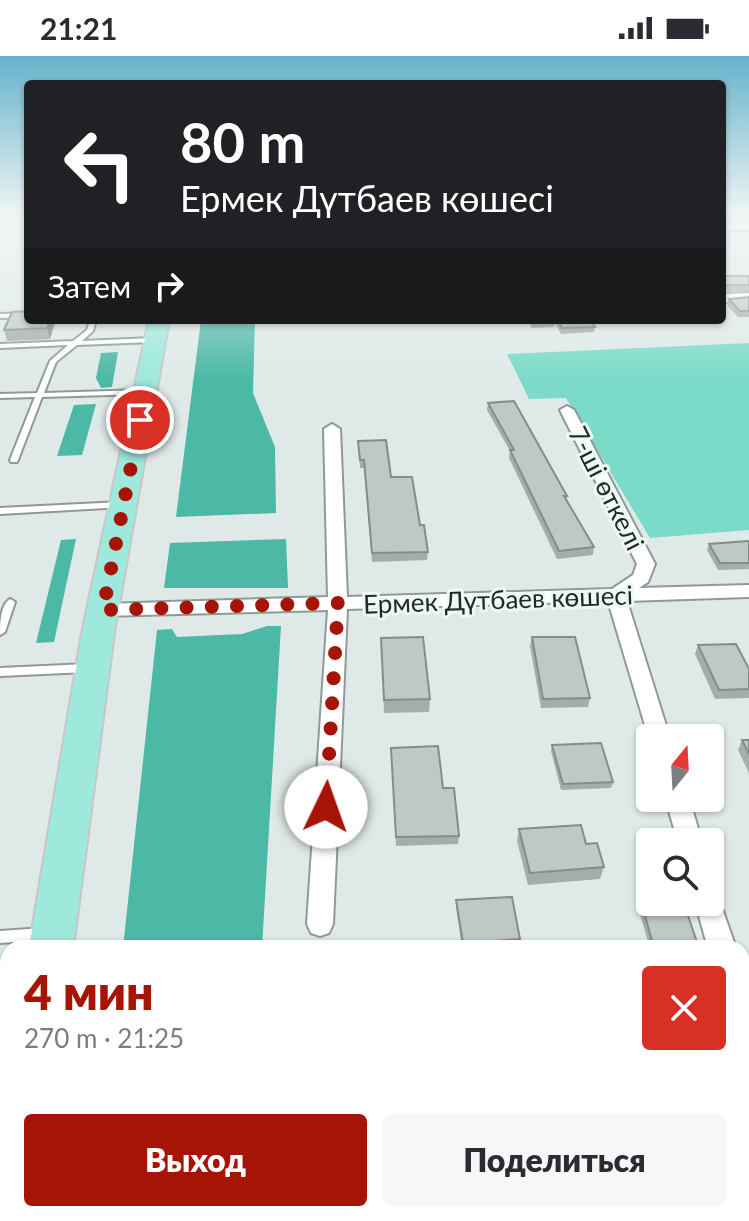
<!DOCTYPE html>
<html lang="ru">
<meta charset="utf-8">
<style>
body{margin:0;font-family:Lato,sans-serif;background:#f7f7f7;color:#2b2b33;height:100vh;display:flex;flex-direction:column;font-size:30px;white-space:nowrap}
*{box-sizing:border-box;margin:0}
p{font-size:26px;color:#7c7c81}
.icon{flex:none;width:44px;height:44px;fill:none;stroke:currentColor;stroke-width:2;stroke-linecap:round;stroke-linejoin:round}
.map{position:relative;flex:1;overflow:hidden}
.drawer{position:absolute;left:0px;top:884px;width:750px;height:282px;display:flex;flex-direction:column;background:#fff;border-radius:24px 24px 0 0;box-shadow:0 2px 6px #0004}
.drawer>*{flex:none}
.guide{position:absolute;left:24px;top:24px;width:702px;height:244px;border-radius:8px;box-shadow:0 2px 6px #0004;background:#202124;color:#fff;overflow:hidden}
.needle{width:52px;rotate:18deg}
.tools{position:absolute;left:636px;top:668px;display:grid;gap:16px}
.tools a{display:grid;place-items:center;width:88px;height:88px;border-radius:8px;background:#fff;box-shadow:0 2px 6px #0004;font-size:40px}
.pin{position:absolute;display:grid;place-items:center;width:68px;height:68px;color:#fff;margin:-34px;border:4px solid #fff;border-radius:50%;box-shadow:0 2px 8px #0007}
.me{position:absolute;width:88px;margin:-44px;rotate:3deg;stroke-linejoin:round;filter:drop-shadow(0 0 6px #0008)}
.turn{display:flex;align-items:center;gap:28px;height:168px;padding:0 24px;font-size:36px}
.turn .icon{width:104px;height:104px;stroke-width:2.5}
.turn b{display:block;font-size:56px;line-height:68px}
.then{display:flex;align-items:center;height:76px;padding:0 24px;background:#0003;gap:16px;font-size:30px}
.round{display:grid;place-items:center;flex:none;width:84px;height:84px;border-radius:8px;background:#f7f7f7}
.headline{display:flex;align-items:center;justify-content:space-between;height:136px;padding:0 24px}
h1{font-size:48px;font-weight:800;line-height:60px;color:#a61406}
.button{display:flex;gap:16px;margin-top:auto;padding:16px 24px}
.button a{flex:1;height:92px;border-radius:8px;background:#a61406;color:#fff;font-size:32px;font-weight:800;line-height:92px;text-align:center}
.button a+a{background:#f7f7f7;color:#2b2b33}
.status{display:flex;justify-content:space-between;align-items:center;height:56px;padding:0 40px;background:#fff;direction:ltr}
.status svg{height:22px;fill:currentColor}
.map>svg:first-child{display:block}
.green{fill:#7bdac8}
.forest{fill:#4cb8a6}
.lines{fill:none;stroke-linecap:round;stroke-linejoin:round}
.service-casing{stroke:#8f9a97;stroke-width:4}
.minor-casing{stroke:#8f9a97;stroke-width:4}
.primary-casing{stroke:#c6c7c7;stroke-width:4}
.service{fill:#fff;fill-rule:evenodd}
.minor{fill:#fff;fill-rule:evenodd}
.primary{fill:#9ee9dc;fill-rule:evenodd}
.wall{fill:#a3adaa}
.shaded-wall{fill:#858d8b}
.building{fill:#bec9c6;stroke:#858d8b;stroke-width:2}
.route{stroke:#a61406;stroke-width:14;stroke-dasharray:0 25.2}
.labels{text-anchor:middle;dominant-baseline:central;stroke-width:6;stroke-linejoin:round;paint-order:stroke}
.street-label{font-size:26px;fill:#242827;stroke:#ecf8f5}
</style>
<div class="status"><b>21:21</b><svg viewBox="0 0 49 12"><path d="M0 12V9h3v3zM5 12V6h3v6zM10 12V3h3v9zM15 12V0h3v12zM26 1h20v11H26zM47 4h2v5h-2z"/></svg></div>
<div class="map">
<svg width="749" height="1165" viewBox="0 0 749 1165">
<rect width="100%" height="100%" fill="#dfeae8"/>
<polygon class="green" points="749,287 749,474 650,482 566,342 529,343 507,298"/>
<g class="forest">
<polygon points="201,264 255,264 253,337 275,391 276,457 176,461"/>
<polygon points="118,296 112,331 101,332 96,322 101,297"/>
<polygon points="96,348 82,399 57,400 74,349"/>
<polygon points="76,483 54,586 36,587 61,484"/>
<polygon points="286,483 288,532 164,532 170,487"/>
<polygon points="267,570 281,570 262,892 123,892 157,574 172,573 177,581 242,578"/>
</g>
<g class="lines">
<g class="service-casing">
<g id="service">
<polygon points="28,257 28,261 0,262 0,258"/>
<polygon points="90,264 96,264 93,275 82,285 153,282 156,284 153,286 77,289 56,306 44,337 144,334 148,336 144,338 42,341 18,404 17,406 11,406 10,404 35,341 0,342 0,338 37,337 50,305 68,289 0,292 0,288 73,285 87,274"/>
<polygon points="121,446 124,447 124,451 0,458 0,452"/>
<path d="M10,543L15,546L5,576L0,579C0,567 0,550 10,543Z"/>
<polygon points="87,608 92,612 87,616 0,620 0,612"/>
<polygon points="43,872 48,874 50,878 48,882 43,884 0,887 0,875"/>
<polygon points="749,970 749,984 742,985 742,971"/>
<polygon points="742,1041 749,1046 749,1068 742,1063"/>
<polygon points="633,1158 649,1158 651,1165 635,1165"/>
</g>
</g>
<g class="minor-casing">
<g id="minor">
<rect x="722" y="168" width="27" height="6"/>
<polygon points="749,237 749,245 722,246 722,238"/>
<polygon points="567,350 574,354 655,508 648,526 639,532 749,529 749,541 627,545 670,682 650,682 650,686 608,545 347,553 333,868 329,877 320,880 311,877 307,868 328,554 103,560 93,554 103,548 328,541 324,373 332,368 340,373 347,541 612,533 633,519 637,508 560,354"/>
<polygon points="665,742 689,742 702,786 678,786"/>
<polygon points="710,835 717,838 736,892 708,892 695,846 710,846"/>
</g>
</g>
<g class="primary-casing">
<g id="primary">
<polygon points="149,264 169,264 114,577 73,892 29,892 82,577"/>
<polygon points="8,1131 8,1158 35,1158 34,1165 0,1165 0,1135"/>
</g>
</g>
<use href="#service" class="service"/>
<use href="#minor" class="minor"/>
<use href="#primary" class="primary"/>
</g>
<g class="wall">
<polygon points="722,160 740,160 739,164 722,164"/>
<rect x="722" y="220" width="27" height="15"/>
<polygon points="749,242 749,261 738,261 727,249 729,243"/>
<polygon points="56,264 50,283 7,285 4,274"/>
<polygon points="528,264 591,264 595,271 594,276 561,278 555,267 554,271 532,272"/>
<polygon points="656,264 688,264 687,265 658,266"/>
<polygon points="488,347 567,440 567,444 594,491 593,499 557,503 509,402 510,395 487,354"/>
<polygon points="358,385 391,421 420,469 428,496 427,504 372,506 364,412 360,412"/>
<polygon points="749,485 749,513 718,514 707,494 709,488"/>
<polygon points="532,581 590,642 588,651 541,652 530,590"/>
<polygon points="381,582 430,643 429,656 384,657"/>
<polygon points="698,589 749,613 749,642 715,643 695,598"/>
<polygon points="742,684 749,684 749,717 738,694"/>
<polygon points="552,689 613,726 611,732 561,734 551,695"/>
<polygon points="391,692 443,732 459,780 458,788 396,790"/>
<polygon points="519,773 586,788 604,811 600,823 528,829 517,785"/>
<polygon points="456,844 520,883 519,889 462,892 456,850"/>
<polygon points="642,849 699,892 650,892 639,855"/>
</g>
<polygon class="shaded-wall" points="50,264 55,264 50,283 47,272"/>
<g class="building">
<polygon points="722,220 749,220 749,229 723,229 722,231"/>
<polygon points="749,241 749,255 740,255 729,243"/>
<polygon points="28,255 28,264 50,264 47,272 4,274 12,256"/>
<polygon points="557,264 591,264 595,271 562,272"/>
<polygon points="514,345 567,440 564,440 594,491 559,495 510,394 514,394 488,347"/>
<polygon points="386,384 391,421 412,421 420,469 424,469 428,496 372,497 364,404 360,404 358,385"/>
<polygon points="749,485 749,507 720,507 709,488"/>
<polygon points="423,581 430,643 384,644 381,582"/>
<polygon points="532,581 575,581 590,642 543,643"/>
<polygon points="736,588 749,613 749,633 719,634 698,589"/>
<polygon points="742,684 749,684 749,698"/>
<polygon points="601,687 613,726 563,728 552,689"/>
<polygon points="438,690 443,732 454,732 459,780 396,781 391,692"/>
<polygon points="581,769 586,788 597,787 604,811 530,817 519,773"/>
<polygon points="512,841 520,883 463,887 456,844"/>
<polygon points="684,848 699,892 654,892 642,849"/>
<polygon points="454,885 456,892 396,892"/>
<polygon points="376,888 376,892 334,892 334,889"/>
</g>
<linearGradient id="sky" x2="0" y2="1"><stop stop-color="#66b2ca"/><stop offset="0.5" stop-color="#f1f6f5"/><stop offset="1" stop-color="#f1f6f5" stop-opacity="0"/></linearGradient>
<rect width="749" height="323" fill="url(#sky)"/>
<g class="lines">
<polyline class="route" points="140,364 103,554 338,547 326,751"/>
</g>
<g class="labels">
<g class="street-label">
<text transform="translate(607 432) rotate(63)">7-шi өткелi</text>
<text transform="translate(498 543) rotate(-2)">Ермек Дүтбаев көшесi</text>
</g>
</g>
</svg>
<div class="tools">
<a><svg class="needle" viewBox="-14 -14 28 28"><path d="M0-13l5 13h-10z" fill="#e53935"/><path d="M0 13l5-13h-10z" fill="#7c7c81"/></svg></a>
<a><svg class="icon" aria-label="search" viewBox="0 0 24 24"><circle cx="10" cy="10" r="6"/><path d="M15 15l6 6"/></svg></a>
</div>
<div class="pin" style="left:140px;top:364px;background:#d93025"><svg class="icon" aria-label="arrive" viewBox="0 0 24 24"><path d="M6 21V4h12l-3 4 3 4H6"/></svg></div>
<svg class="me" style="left:326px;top:751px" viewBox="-20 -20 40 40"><circle r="19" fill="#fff"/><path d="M0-13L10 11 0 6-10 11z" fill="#a61406"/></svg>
<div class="guide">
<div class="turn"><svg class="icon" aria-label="left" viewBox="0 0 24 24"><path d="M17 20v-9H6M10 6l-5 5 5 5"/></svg><div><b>80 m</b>Ермек Дүтбаев көшесi</div></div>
<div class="then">Затем<svg class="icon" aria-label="right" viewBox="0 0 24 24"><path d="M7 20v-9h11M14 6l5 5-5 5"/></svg></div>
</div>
<section class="drawer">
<div class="headline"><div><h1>4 мин</h1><p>270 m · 21:25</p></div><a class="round" style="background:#d93025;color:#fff"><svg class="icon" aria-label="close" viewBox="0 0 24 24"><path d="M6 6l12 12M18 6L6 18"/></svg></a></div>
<div class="button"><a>Выход</a><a>Поделиться</a></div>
</section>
</div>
